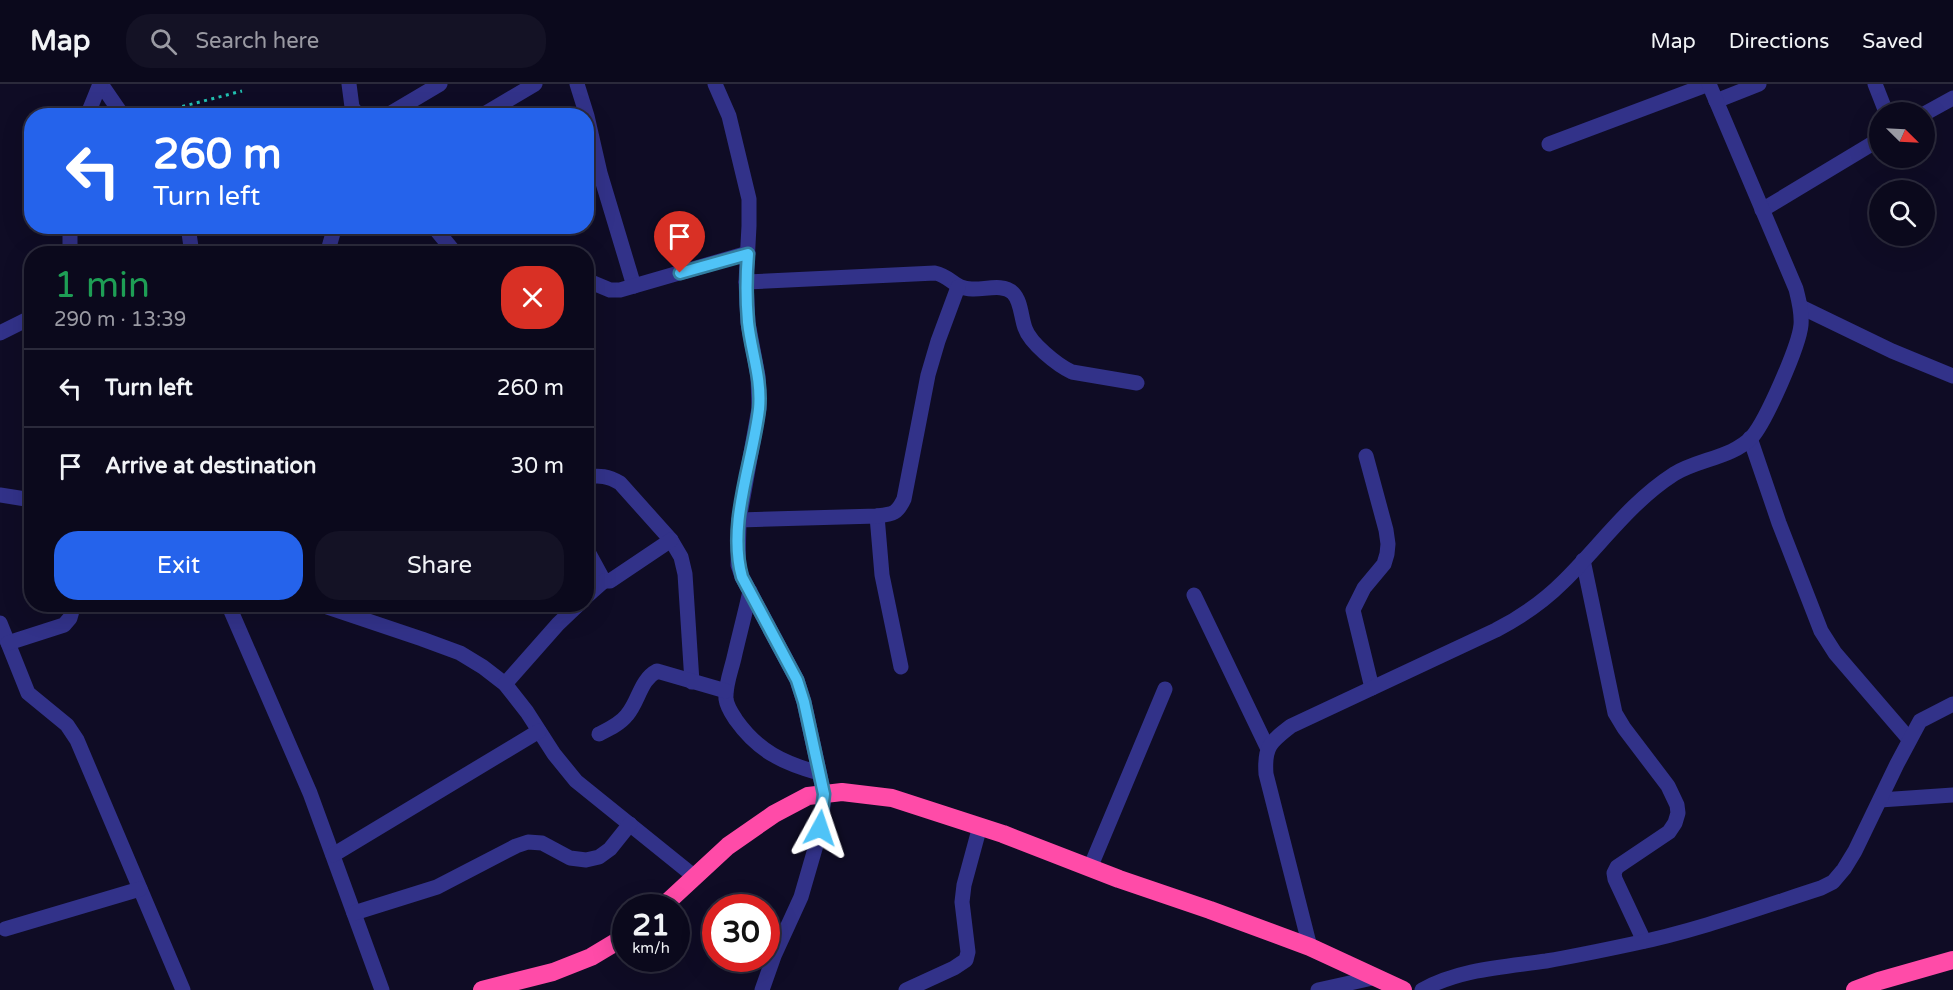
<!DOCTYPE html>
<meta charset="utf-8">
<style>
body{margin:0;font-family:"Varela Round",sans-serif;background:#141225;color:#f1f3f6;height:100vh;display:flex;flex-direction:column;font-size:22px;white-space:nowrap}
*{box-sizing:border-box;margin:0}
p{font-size:20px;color:#9a9aa3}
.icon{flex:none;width:33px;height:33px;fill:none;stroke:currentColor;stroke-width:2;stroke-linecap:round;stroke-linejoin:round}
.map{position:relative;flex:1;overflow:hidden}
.drawer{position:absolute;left:24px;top:162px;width:570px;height:366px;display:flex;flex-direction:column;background:#0b091c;border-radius:24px;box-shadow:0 6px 24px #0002,0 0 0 2px #2b2a3b}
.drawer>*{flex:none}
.banner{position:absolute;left:24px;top:24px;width:570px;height:126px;border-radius:24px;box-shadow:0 6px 24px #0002,0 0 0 2px #2b2a3b;background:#2563eb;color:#fff;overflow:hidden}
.needle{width:39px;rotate:114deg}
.controls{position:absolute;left:1869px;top:18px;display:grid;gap:12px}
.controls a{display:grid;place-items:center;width:66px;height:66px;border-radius:50%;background:#0b091c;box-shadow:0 6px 24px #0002,0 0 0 2px #2b2a3b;font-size:30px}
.speed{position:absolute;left:612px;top:810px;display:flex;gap:12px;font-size:30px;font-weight:700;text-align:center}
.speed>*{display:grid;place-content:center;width:78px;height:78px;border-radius:50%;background:#0b091c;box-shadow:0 6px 24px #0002,0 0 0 2px #2b2a3b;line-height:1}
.speed small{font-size:15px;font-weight:400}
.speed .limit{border:9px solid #d22;background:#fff;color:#111}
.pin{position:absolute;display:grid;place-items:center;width:51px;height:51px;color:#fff;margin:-62px -26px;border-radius:50% 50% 50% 0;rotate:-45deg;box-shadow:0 0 6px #0007}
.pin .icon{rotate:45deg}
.me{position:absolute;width:66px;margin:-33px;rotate:5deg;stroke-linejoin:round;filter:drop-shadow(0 0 4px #0008)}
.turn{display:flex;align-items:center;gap:21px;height:126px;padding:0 30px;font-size:27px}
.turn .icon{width:78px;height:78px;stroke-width:2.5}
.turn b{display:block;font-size:42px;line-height:51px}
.round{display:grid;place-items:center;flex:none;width:63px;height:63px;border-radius:24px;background:#141225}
.overview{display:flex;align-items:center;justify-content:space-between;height:102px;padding:0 30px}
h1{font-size:36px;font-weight:600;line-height:45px;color:#1e9e55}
.action{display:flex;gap:12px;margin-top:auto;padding:12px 30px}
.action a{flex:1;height:69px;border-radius:24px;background:#2563eb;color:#fff;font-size:24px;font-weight:600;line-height:69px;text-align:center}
.action a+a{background:#141225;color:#f1f3f6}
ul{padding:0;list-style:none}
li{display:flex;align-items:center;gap:18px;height:78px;padding:0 30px;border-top:2px solid #2b2a3b}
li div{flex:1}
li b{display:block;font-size:22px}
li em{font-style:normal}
header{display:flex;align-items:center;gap:36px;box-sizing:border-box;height:84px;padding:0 30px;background:#0b091c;border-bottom:2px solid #2b2a3b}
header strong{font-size:28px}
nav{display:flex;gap:33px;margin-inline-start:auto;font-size:21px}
.search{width:420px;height:54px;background:#141225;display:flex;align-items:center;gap:15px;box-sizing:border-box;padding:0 21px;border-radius:24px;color:#9a9aa3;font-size:22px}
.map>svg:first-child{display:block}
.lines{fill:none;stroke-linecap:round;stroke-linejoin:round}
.path{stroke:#22c1b1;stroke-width:3;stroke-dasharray:3 4.5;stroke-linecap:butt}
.street{stroke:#323289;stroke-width:15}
.highway{stroke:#ff4ba8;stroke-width:18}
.route-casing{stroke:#337fa1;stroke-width:15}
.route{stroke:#4fc3f7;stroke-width:10}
</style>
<header>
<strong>Map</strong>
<div class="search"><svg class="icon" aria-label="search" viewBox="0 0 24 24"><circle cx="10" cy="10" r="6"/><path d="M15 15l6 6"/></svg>Search here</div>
<nav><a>Map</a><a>Directions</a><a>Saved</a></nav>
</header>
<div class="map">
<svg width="1953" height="906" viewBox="0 0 1953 906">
<rect width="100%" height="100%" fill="#0f0c25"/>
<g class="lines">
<polyline class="path" points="146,32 242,7"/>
<g class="street">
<polyline points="101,0 123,32"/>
<polyline points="349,0 352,23 359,32"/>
<polyline points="577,0 587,32 600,89 634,202"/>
<polyline points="715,0 729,32 749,115 749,142 746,198 748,239 758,292 759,324 739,436 738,481 742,493 797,596 804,618 824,710 821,744 801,813 774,872 762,906"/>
<polyline points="1875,0 1886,28"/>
<polyline points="1716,17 1759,0"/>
<polyline points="1924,30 1953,14"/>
<polyline points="87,32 100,0"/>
<polyline points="386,32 440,0"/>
<polyline points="481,32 535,0"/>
<polyline points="1549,60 1709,0"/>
<polyline points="1762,126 1880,55"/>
<polyline points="188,142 192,170"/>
<polyline points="433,142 456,170"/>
<polyline points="70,170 70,142"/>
<polyline points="327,170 335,142"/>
<polyline points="586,196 610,206 620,206 748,169"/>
<path d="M746,198L935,189C951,192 954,205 972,205C984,206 1003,199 1013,209C1021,217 1021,233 1025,244C1030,259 1057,281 1072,288L1137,299"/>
<polyline points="1801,223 1892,267 1953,292"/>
<polyline points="0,249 32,233"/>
<polyline points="1750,354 1779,439 1821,547 1835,569 1909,655"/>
<polyline points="1366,372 1386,446 1388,460 1387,470 1384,480 1364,504 1353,526 1372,604"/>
<path d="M586,393C600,391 608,392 620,399L671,456L681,473L685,490L692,598"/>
<polyline points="0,411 32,416"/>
<polyline points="877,432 882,491 901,583"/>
<path d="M739,436L877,432C893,430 897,430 904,415L928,291L938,257L958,203"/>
<polyline points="586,464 604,497 610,497 671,456"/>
<polyline points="1583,476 1615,629 1624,644 1668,702 1677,721 1678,729 1675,739 1669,748 1617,783 1614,789 1615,795 1644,857"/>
<path d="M750,507C745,530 739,552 734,574C731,587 725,602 726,615C727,623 732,630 736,636C758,667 783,679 819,689"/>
<polyline points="1194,511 1267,663"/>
<polyline points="586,513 604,497"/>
<polyline points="228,520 310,709 382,906"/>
<polyline points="318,520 422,555 460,569 483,583 505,600 527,628 554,670 576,697 695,793"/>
<polyline points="0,539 28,609 67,641 77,656 183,906"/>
<polyline points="8,559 64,541 70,534 74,520"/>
<polyline points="505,600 558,540 579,520"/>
<path d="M599,650C609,645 620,640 627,631C639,617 640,596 657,587L726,607"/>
<polyline points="1880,716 1953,711"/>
<polyline points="333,771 539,647"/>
<polyline points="1090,784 1165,605"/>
<polyline points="354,829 437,803 516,762 528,758 542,759 570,774 586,776 599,773 610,765 630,740"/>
<polyline points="5,845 140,805"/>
<path d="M1310,863L1266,690C1264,663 1270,658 1291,642L1496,546C1521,533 1543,518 1563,498C1600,462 1629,419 1674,390C1698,375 1732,374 1752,353C1766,337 1799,262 1801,241C1802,228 1799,217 1796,205L1709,0"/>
<polyline points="906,906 954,884 966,876 968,868 962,818 964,801 980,742"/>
<polyline points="1318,906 1377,893"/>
<path d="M1422,906C1460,885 1504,883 1546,877C1575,872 1604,866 1632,860C1696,847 1759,824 1821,804L1833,798L1844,785L1855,767L1897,680L1920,637L1953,620"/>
</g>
<g class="highway">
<polyline points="661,824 728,762 774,730 808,712 842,708 892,714 1003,750 1119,795 1210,826 1310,863 1403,906"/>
<polyline points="482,906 553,888 591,873 626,852"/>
<polyline points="1855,906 1879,897 1953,876"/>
</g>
</g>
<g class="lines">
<g class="route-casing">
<path id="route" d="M680,189L748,170C746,193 746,215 748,238C751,267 762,295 759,325C753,377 727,440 742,493L797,596L804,618L824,710L820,744"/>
</g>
<use href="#route" class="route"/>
</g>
</svg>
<div class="controls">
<a><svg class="needle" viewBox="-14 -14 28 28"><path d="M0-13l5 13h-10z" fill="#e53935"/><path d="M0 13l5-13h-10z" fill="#9a9aa3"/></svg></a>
<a><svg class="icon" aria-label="search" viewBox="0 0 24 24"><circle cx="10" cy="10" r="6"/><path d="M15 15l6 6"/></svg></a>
</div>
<div class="speed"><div>21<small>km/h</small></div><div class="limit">30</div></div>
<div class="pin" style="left:680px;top:189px;background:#d93025"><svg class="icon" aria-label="arrive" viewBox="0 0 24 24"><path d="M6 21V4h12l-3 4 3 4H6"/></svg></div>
<svg class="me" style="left:820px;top:744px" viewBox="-20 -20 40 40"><path d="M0-17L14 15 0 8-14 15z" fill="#4fc3f7" stroke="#fff" stroke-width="4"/></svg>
<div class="banner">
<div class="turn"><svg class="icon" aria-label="left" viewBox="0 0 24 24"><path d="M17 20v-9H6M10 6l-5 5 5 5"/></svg><div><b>260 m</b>Turn left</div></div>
</div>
<section class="drawer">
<div class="overview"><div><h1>1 min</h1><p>290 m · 13:39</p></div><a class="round" style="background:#d93025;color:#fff"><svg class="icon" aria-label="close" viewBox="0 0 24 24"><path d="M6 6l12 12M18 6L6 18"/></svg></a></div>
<ul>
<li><svg class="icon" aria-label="left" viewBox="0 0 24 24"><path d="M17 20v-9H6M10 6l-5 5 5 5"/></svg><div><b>Turn left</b></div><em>260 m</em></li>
<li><svg class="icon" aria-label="arrive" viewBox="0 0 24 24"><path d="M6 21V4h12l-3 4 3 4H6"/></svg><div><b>Arrive at destination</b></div><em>30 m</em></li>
</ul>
<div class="action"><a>Exit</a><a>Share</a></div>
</section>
</div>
